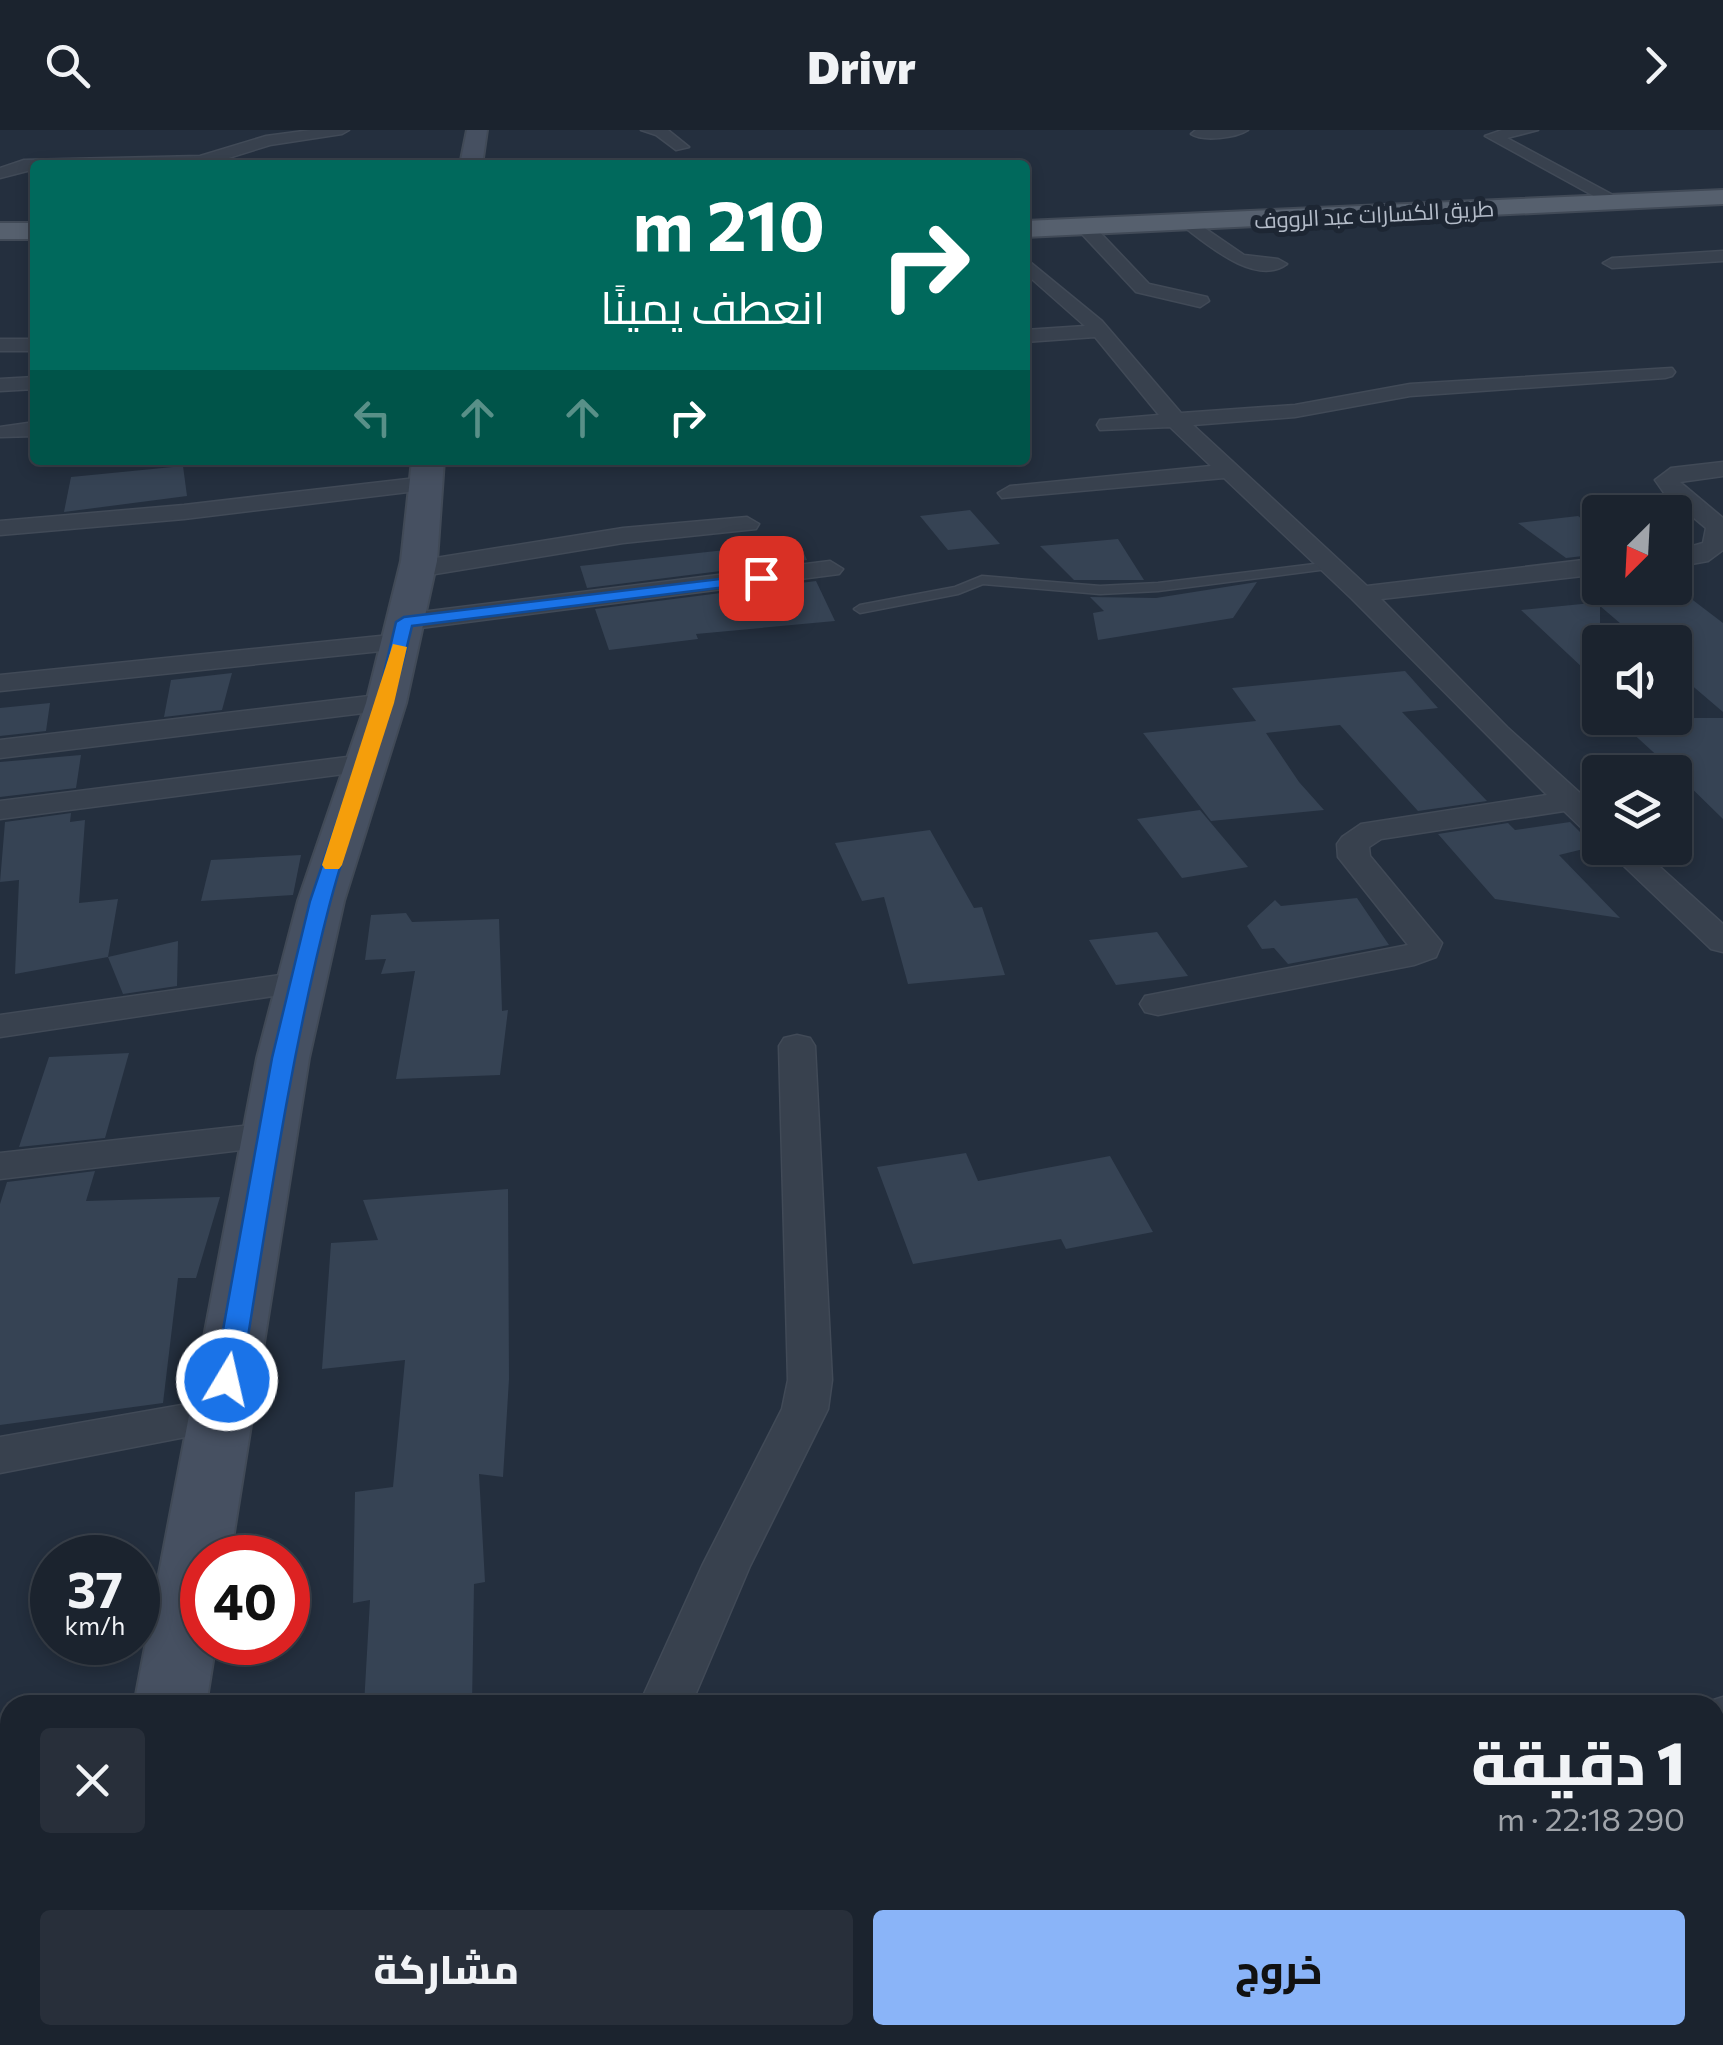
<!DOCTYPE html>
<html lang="ar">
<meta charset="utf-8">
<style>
body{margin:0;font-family:Commissioner,Cairo,sans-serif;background:#282f3a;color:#f1f3f6;direction:rtl;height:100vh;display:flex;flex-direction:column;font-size:38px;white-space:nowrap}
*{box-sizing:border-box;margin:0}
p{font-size:32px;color:#a0a4aa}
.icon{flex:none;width:55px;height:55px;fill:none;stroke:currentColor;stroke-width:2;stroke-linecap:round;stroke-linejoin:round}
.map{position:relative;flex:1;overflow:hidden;direction:ltr}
.details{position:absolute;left:0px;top:1565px;width:1725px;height:350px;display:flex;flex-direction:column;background:#1b232e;border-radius:30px 30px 0 0;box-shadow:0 5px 15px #0003,0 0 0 2px #39404a;direction:rtl}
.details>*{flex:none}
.top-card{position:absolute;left:30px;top:30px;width:1000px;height:305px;border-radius:10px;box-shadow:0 5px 15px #0003,0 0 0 2px #39404a;direction:rtl;background:#00695c;color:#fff;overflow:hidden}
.needle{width:65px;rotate:204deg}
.tools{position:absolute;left:1582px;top:365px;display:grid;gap:20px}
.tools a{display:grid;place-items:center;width:110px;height:110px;border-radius:10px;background:#1b232e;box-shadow:0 5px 15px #0003,0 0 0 2px #39404a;font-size:50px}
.speed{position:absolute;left:30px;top:1405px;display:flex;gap:20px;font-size:50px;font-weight:700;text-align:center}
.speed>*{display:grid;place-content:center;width:130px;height:130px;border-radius:50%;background:#1b232e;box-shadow:0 5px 15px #0003,0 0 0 2px #39404a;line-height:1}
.speed small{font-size:25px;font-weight:400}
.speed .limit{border:15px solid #d22;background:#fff;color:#111}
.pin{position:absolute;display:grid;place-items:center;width:85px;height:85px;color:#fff;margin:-42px;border-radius:20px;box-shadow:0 5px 15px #0006}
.me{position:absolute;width:110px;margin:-55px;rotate:9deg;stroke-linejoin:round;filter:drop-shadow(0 0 8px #0008)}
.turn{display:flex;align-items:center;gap:35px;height:210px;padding:0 40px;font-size:45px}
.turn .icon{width:130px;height:130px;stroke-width:2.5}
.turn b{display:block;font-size:70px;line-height:85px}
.lanes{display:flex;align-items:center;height:95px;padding:0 40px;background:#0003;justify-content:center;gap:50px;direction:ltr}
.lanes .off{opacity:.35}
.round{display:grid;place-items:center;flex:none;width:105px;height:105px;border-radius:10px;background:#282f3a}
.summary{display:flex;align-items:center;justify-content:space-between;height:170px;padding:0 40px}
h1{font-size:60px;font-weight:800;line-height:75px}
.cta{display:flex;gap:20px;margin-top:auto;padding:20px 40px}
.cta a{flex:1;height:115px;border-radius:10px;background:#8ab4f8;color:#111;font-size:40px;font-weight:800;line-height:115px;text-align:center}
.cta a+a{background:#282f3a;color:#f1f3f6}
header{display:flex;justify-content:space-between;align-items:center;height:130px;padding:0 40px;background:#1b232e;font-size:45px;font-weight:800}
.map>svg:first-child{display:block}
.building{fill:#364354}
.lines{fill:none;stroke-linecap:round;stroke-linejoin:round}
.lane-casing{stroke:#414a57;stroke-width:3}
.street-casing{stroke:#414a57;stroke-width:3}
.secondary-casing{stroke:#414a57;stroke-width:4}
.primary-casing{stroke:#414a57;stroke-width:4}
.lane{fill:#38414e;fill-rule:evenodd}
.street{fill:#38414e;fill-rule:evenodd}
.secondary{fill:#465061;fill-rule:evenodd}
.primary{fill:#56606e;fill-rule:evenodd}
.route{fill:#1a73e8;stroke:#114b97;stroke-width:2.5}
.slow{fill:#f59e0b}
.labels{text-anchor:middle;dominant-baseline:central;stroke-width:10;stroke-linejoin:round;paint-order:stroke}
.far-street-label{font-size:22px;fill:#b4bcc9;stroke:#1d2633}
</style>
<header><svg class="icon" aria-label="forward" viewBox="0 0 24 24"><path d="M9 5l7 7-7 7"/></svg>Drivr<svg class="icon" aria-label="search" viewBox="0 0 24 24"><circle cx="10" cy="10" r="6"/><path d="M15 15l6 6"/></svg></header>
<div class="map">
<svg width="1723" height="1915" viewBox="0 0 1723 1915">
<rect width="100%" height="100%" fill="#242f3e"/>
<g class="building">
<polygon points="183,336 187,366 64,382 71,347"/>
<polygon points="970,380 1000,414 948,420 920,386"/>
<polygon points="1578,386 1600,401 1600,424 1566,428 1518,393"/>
<polygon points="1118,409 1144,450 1074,450 1040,416"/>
<polygon points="799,412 807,430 587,458 580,436"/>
<polygon points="816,451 835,491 696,504 698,509 609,520 595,479"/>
<polygon points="1257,452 1233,488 1098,510 1093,483 1104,481 1090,467 1156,468"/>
<polygon points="1677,458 1723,493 1723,582 1675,541 1675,512 1642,512 1600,476 1600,554 1521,480 1622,470 1611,462"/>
<polygon points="1405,541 1438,578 1402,582 1487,671 1418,681 1340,595 1266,603 1299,652 1324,680 1211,691 1143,603 1256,591 1232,558"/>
<polygon points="232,543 222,580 164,587 171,550"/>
<polygon points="50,573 46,601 0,606 0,578"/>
<polygon points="1616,588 1723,588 1723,689 1675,642"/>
<polygon points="81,625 76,658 0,667 0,632"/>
<polygon points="1200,680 1248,737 1182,748 1137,689"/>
<polygon points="71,683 70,692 85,690 79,773 118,769 108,827 15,844 19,750 0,752 5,692"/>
<polygon points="1570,692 1586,708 1600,711 1600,715 1559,725 1620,788 1495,769 1438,704 1508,693 1515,700"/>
<polygon points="930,700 974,778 982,777 1005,845 908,854 884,767 862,771 835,713"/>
<polygon points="301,725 293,765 201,771 211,730"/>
<polygon points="1357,768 1389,815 1288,834 1274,818 1262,819 1247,796 1275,770 1281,776"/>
<polygon points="406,783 412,792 499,789 502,881 508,880 500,945 396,949 415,841 381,844 386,829 365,830 371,785"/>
<polygon points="1157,802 1188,846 1116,855 1089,810"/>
<polygon points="178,811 177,856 123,864 108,827"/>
<polygon points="129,923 105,1008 19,1017 49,927"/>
<polygon points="966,1023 978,1051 1110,1026 1153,1102 1066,1119 1061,1109 913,1134 877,1037"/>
<polygon points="95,1041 86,1071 220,1067 196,1148 178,1148 163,1273 0,1295 0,1074 7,1052"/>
<polygon points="508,1059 509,1249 503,1347 479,1344 485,1452 474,1454 472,1575 364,1575 370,1470 353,1473 355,1362 393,1357 405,1230 322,1239 331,1113 378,1110 363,1070"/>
</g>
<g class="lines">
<g class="lane-casing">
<polygon id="lane" points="1331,432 1337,436 1335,438 1158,461 1100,464 983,454 958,464 860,483 854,479 860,475 955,457 982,446 1100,456 1158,453"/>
</g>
<g class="street-casing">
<g id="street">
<polygon points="311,0 349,0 342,4 270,15 206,35 35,35 35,39 0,48 0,38 24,30 200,26 266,6"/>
<polygon points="641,0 668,0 689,17 676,20 656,5"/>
<path d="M1196,0H1248C1236,8 1203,12 1191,4Z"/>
<polygon points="1502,0 1538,0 1507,8 1626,72 1612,76 1485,6"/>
<path d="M1190,88L1244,125L1278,129L1287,134C1256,157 1208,115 1184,97V89Z"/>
<polygon points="1085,92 1091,93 1149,154 1207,167 1209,171 1200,177 1136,162 1079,101 1079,93"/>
<polygon points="1723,121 1723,131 1612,138 1603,133 1612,128"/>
<polygon points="1025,128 1102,191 1181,283 1295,275 1410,254 1672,238 1675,242 1672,246 1665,248 1410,266 1295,287 1193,295 1367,456 1600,428 1600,444 1381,469 1507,597 1600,681 1600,707 1589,705 1564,681 1381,709 1369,717 1370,726 1442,813 1436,827 1414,835 1158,885 1145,882 1140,874 1145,866 1408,815 1338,727 1337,714 1342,707 1361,694 1547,665 1352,469 1224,348 1002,368 998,363 1010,356 1211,336 1170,297 1100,300 1097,295 1100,290 1159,285 1095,207 1025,212 1025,200 1085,196 1025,143"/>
<rect x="0" y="209" width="35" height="12"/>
<polygon points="35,247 35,259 0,261 0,249"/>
<polygon points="35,292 35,306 0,307 0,297"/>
<polygon points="1723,332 1723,346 1680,352 1723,388 1723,420 1708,431 1675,437 1675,421 1703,413 1706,398 1664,363 1655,350 1671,338"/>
<polygon points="425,347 437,354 433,359 184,389 0,405 0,391 184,375"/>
<polygon points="747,387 759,394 756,399 623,413 417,447 404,439 417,431 623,398"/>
<polygon points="830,431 843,439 839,444 405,500 392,492 405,484"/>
<polygon points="400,504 413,512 410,518 0,561 0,545"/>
<polygon points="386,564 396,567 400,573 396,579 0,628 0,610"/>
<polygon points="363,625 374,628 378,634 374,640 0,689 0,671"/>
<polygon points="1605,718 1639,718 1723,794 1723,822 1711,819"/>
<polygon points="301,842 313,846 319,853 313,860 0,907 0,885"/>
<polygon points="797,905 810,908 815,916 832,1250 828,1279 750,1436 691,1575 639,1575 702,1436 782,1279 788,1250 779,916 784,908"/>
<polygon points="269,993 283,997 288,1006 283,1015 0,1049 0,1023"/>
<polygon points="221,1268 237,1273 244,1285 237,1297 0,1343 0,1307"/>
<polygon points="1723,1567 1723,1613 1715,1615 1715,1575 1698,1575"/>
<polygon points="10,1764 10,1818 0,1821 0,1765"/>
<polygon points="543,1905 603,1905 601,1915 541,1915"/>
<polygon points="1332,1905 1392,1905 1389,1915 1329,1915"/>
</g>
</g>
<g class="secondary-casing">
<g id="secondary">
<polygon points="467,0 487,0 482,35 460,35"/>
<polygon points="412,330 444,330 437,431 406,573 344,771 309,928 230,1428 202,1428 202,1512 216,1512 206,1575 134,1575 257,928 298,771 366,573 401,431"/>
<polygon points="73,1905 157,1905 156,1915 72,1915"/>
</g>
</g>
<g class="primary-casing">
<g id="primary">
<polygon points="1723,60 1723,74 1025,107 1025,91"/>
<rect x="0" y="93" width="35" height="16"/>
</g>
</g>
<use href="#lane" class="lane"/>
<use href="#street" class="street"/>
<use href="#secondary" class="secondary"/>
<use href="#primary" class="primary"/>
</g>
<path class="route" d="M761,444L766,445V452L412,496C390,590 355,680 330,773C289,930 267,1091 241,1250L237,1258H218L214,1250L272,928L310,771L377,573L396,492L404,487Z"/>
<polygon class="slow" points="393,514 407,517 394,573 342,735 339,739 325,739 322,735"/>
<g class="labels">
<g class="far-street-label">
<text transform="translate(1374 84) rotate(-3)">طريق الكسارات عبد الرووف</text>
</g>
</g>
</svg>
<div class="tools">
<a><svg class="needle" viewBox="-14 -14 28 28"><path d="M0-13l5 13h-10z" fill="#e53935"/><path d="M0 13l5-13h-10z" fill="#a0a4aa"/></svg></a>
<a><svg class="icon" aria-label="sound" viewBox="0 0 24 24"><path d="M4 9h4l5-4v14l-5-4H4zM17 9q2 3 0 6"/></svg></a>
<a><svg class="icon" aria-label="layers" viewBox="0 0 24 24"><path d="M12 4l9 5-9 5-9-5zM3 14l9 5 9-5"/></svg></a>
</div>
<div class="speed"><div>37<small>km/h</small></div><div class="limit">40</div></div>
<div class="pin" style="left:761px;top:448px;background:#d93025"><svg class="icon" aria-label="arrive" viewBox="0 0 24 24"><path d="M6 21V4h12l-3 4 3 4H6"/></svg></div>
<svg class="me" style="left:227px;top:1250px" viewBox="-20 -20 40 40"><circle r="17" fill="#1a73e8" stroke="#fff" stroke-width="3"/><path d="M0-11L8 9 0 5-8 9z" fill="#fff"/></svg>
<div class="top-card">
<div class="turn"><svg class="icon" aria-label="right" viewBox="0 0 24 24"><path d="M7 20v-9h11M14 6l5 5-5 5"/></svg><div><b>210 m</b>انعطف يمينًا</div></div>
<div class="lanes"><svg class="icon off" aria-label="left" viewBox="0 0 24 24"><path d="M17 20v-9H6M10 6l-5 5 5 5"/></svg><svg class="icon off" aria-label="ahead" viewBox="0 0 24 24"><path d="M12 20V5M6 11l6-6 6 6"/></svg><svg class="icon off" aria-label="ahead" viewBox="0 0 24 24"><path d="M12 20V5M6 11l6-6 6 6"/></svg><svg class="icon" aria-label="right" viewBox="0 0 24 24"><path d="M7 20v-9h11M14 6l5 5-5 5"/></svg></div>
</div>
<section class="details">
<div class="summary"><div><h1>1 دقيقة</h1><p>290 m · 22:18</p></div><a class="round"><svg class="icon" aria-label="close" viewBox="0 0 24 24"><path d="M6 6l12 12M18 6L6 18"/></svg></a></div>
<div class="cta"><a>خروج</a><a>مشاركة</a></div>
</section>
</div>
